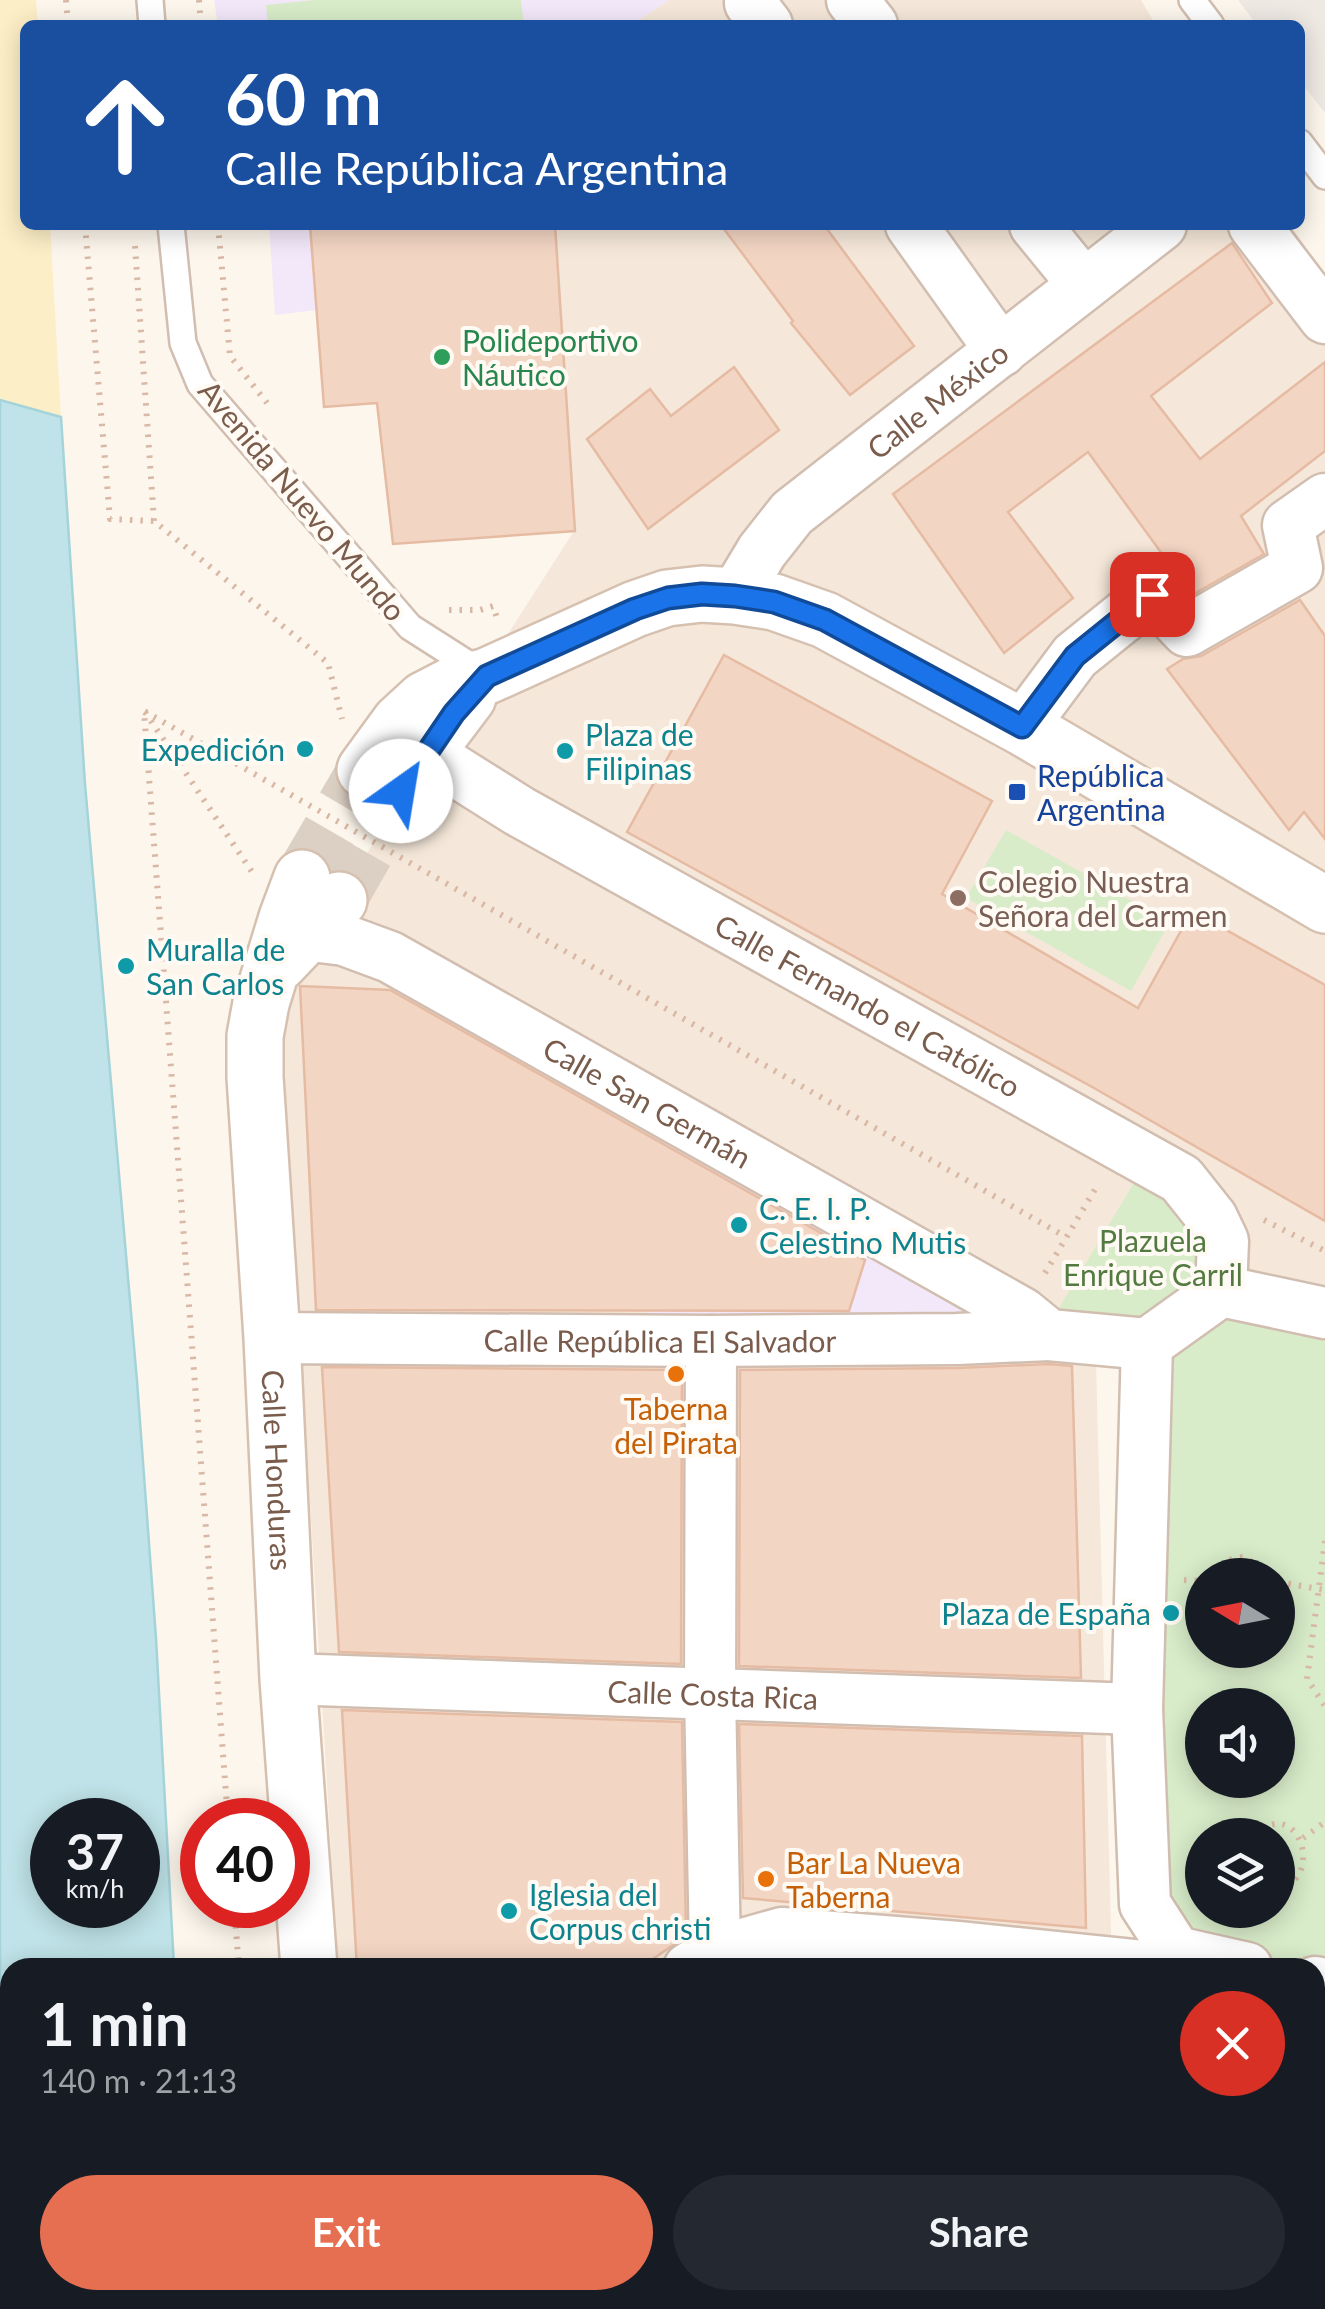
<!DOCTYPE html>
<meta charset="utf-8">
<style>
body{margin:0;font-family:Lato,sans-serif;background:#242831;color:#f1f3f6;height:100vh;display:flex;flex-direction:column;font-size:38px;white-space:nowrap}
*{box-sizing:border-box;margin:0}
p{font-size:32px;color:#9ea1a6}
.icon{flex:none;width:55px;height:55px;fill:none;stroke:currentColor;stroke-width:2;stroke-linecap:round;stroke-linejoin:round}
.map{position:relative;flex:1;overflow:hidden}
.side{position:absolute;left:0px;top:1958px;width:1325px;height:352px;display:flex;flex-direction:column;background:#171b24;border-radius:30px 30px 0 0;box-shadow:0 5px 25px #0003}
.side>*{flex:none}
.guide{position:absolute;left:20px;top:20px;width:1285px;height:210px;border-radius:15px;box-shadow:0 5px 25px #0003;background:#1a4fa0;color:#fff;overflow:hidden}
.needle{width:65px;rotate:280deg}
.fabs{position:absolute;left:1185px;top:1558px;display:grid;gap:20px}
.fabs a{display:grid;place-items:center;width:110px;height:110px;border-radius:50%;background:#171b24;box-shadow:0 5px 25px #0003;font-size:50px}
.speed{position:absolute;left:30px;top:1798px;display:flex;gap:20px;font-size:50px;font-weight:700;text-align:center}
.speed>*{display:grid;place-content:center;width:130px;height:130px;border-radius:50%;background:#171b24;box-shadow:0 5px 25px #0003;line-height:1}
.speed small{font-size:25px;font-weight:400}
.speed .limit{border:15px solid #d22;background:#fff;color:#111}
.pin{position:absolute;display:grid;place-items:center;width:85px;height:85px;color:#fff;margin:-42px;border-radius:20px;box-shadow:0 5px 15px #0006}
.me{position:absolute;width:110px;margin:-55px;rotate:32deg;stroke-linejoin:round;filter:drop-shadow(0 0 8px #0008)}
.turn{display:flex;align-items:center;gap:35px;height:210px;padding:0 40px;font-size:45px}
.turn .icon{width:130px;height:130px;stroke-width:2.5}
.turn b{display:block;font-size:70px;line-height:85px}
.round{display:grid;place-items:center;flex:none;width:105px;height:105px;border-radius:52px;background:#242831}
.overview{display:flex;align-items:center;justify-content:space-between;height:170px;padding:0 40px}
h1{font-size:60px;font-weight:700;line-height:75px}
.primary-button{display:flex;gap:20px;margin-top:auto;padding:20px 40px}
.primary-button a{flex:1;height:115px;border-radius:60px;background:#e76f51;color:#fff;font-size:40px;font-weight:700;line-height:115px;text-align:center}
.primary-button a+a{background:#242831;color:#f1f3f6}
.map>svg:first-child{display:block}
.residential{fill:#f5e8da}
.industrial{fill:#efe9e4}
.education{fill:#f3e8fa}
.green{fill:#d8ecc9;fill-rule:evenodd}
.sand{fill:#fcefc7}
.water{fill:#bfe3e8;stroke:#a5d3da;stroke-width:2.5;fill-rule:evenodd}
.building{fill:#f3d5c3;stroke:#e6bba3;stroke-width:2.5}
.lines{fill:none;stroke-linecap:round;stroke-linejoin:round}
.secondary-tunnel{stroke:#dcd0c4;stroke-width:55;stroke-dasharray:55 28;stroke-linecap:butt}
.lane-casing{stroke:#d1beb0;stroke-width:30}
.street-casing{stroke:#d1beb0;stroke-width:55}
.secondary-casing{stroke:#d6c0b0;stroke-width:60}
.path{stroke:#d9b8a5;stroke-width:6;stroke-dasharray:2.5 8;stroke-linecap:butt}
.lane{stroke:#fff;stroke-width:25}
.street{stroke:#fff;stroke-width:50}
.secondary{stroke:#fff;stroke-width:55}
.route-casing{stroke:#114b97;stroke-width:25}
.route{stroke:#1a73e8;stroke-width:18}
.leisure-dot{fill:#2e9e5b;stroke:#fffaf3;stroke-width:4}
.culture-dot{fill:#0f9aa8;stroke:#fffaf3;stroke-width:4}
.transit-dot{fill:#1a4fb4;stroke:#fffaf3;stroke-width:4}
.education-dot{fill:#8d6e63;stroke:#fffaf3;stroke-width:4}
.food-dot{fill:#e8710a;stroke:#fffaf3;stroke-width:4}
.labels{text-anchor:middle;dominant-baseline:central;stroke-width:8;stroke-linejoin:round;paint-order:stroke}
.leisure-label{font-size:30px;fill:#27864d;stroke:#fffaf3;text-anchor:start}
.street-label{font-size:30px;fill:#7a5c4d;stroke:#fffaf3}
.culture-label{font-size:30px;fill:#0d838f;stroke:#fffaf3;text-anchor:start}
.transit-label{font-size:30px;fill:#164399;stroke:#fffaf3;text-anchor:start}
.education-label{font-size:30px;fill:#785e54;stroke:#fffaf3;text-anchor:start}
.park-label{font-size:30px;fill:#537a41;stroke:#fffaf3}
.food-label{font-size:30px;fill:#c56008;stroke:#fffaf3}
</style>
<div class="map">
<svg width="1325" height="2309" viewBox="0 0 1325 2309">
<rect width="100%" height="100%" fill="#fdf6ec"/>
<g class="residential">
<polygon points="669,0 1141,0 1156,25 631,25"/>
<polygon points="555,225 1290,225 1325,273 1325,1359 1096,1364 1112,1967 338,1967 279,990 574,531"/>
<polygon points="1315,2028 1325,2031 1325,2309 359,2309 358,2300 1315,2300"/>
</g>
<polygon class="industrial" points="1238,0 1325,0 1325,113 1300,81 1300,25 1257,25"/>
<g class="education">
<polygon points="214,0 669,0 631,25 218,25"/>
<polygon points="269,225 310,225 317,310 275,315"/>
<polygon points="658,1122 964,1302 960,1323 648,1323 645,1220 646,1143"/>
</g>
<g class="green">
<polygon points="314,0 521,0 524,25 268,25 266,5"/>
<polygon points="1006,830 1170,922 1131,991 966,898"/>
<polygon points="1135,1181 1210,1228 1213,1273 1147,1330 1059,1308"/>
<path d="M1221,1291L1325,1308V1987L1315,1968L1241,1967L1176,1952L1137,1709L1147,1344ZM1202,1575H1278V1650H1202ZM1202,1705H1278V1780H1202ZM1202,1835H1278V1910H1202Z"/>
</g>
<polygon class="sand" points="0,0 36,0 38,25 25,25 25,225 50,225 61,417 0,400"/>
<path class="water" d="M0,400L61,417L85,784L137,1381L156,1638L174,1967L10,1968V2300H194V2309H0ZM52,1820H138V1905H52Z"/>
<g class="building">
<polygon points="310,225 555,225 575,531 393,544 377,403 324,407"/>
<polygon points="721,225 824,225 914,346 850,395 791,323 793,321"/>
<polygon points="1232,243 1272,303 1151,396 1200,459 1325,362 1325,451 1241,516 1264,554 1192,595 1088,452 1008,512 1073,598 1004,653 893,494"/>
<polygon points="734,367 779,430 648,529 587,439 650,389 671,416"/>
<polygon points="1300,600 1325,636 1325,839 1304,812 1289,830 1167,669 1183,659 1201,656"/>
<polygon points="724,655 992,801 942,894 1138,1008 1192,911 1325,985 1325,1221 1094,1088 627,832"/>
<polygon points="300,986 390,990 851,1250 850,1252 865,1260 849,1311 316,1310"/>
<polygon points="1048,1364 1072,1366 1081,1678 739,1666 740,1370 957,1368"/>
<polygon points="322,1367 682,1370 681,1664 339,1652"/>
<polygon points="342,1710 682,1722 686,1936 640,1968 357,1968"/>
<polygon points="739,1724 1082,1736 1086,1928 743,1898"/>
</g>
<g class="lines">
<g class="secondary-tunnel">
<polyline points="302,878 365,770"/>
<polyline points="339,900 401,791"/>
</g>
<g class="lane-casing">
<g id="lane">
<polyline points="150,0 152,25"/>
<polyline points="1192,0 1211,25"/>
<polyline points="1300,143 1325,176"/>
<polyline points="171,225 183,343 200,384 410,627 482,673"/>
</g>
</g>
<g class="street-casing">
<g id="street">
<polyline points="753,0 750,3 767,25"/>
<polyline points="852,0 872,25"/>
<polyline points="911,225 1001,351"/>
<polyline points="1035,225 1084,285"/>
<polyline points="1254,225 1325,318"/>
<path id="s1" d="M735,596L762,551L792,513L1161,225"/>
<polyline points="1022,727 1075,656 1152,594 1187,631 1297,568 1288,525 1325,499"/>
<path id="s2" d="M449,767L519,811L1181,1179L1212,1218L1223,1241L1221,1291"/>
<path id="s3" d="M304,935L344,940L390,957L1022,1313L1049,1335L1147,1344"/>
<path id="s4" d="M272,1338L711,1341L957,1339L1049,1335"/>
<polyline points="711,1341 710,1692 715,1952"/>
<path id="s5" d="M288,1679L1137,1709"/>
<polyline points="689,1968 715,1952 782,1933 958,1947 1135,1965"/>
<polyline points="1247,1968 1176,1952 1145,1904 1137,1709 1147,1344 1221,1291 1325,1313"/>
<polyline points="1315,1982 1325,1984"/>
<polyline points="1013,2300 1030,2309"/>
<polyline points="893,2309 900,2300"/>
</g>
</g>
<g class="secondary-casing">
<g id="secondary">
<polyline points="365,770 400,722 424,700 453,685 487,676 635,609 667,598 702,594 735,596 774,602 825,620 1022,727 1325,905"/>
<polyline points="401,791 425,754 468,697"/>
<path id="s6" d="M302,878L287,918L261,1003L255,1036V1077L272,1338L288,1679L309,1968"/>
<polyline points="279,963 339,900"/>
<polyline points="347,2300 348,2309"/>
<polyline points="416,2309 418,2300"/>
</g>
</g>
<g class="path">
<polyline points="66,0 68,25"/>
<polyline points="199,0 201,25"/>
<polyline points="85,225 110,519 154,521"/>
<polyline points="218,225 230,356 267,403"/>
<polyline points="135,246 154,521 328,663 342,719"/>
<polyline points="449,610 480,610 493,606 497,618"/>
<polyline points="145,712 252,872"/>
<polyline points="1264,1220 1325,1251"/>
<polyline points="1045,1273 1097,1186"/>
<polyline points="1325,1541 1307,1679 1325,1706"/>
<path d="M1216,1575C1221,1563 1230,1558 1243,1557L1258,1565L1263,1575"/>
<polyline points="1184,1580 1202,1581"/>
<polyline points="1278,1582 1325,1590"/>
<polyline points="228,1820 144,711 1066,1237"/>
<path d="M1254,1835C1300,1793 1325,1882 1278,1887"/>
<polyline points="1303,1838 1325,1822"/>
<polyline points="234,1905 239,1968"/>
<polyline points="261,2300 262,2309"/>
</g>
<use href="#lane" class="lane"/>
<use href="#street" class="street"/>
<use href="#secondary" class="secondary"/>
</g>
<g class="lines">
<g class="route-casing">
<polyline id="route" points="401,791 454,713 487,676 635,609 668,598 702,594 735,596 774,602 825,620 1022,727 1075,656 1152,594"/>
</g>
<use href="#route" class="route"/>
</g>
<circle class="leisure-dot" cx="442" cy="357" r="10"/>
<g class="culture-dot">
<circle cx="305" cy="749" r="10"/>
<circle cx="565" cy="751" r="10"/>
<circle cx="126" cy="966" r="10"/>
<circle cx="739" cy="1225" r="10"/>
<circle cx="1171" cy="1613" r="10"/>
<circle cx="509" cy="1911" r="10"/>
</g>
<rect class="transit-dot" x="1007" y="782" width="20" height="20" rx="5"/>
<circle class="education-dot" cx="958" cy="898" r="10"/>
<g class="food-dot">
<circle cx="676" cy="1374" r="10"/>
<circle cx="766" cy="1879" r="10"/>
</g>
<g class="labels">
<g class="leisure-label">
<text x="462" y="340">Polideportivo<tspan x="462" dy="34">Náutico</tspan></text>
</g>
<g class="street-label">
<text stroke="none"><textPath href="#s1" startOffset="285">Calle México</textPath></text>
<text transform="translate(303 500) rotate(50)">Avenida Nuevo Mundo</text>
<text stroke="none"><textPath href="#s2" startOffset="482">Calle Fernando el Católico</textPath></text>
<text stroke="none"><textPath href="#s3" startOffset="385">Calle San Germán</textPath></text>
<text stroke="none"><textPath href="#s4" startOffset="388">Calle República El Salvador</textPath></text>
<text stroke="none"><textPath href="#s6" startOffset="600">Calle Honduras</textPath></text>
<text stroke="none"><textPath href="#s5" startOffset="425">Calle Costa Rica</textPath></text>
</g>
<g class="culture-label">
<text x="585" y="734">Plaza de<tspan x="585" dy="34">Filipinas</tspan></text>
<text x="285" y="749" text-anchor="end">Expedición</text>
<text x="146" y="949">Muralla de<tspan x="146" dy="34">San Carlos</tspan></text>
<text x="759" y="1208">C. E. I. P.<tspan x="759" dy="34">Celestino Mutis</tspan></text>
<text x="1151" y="1613" text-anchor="end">Plaza de España</text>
<text x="529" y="1894">Iglesia del<tspan x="529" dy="34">Corpus christi</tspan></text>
</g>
<g class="transit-label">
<text x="1037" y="775">República<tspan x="1037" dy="34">Argentina</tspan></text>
</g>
<g class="education-label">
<text x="978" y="881">Colegio Nuestra<tspan x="978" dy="34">Señora del Carmen</tspan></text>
</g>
<g class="park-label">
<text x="1153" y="1240">Plazuela<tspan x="1153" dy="34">Enrique Carril</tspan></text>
</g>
<g class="food-label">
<text x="676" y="1408">Taberna<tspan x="676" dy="34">del Pirata</tspan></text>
<text x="786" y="1862" text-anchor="start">Bar La Nueva<tspan x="786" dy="34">Taberna</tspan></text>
</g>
</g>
</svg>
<div class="fabs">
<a><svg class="needle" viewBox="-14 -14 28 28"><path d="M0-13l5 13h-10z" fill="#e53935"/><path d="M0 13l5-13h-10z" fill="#9ea1a6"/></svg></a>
<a><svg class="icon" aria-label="sound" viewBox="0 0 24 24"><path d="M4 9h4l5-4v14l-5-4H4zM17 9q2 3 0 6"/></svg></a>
<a><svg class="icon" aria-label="layers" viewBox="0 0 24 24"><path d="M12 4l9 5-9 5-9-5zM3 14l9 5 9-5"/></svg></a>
</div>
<div class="speed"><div>37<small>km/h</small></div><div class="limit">40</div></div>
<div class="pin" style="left:1152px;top:594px;background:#d93025"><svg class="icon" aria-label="arrive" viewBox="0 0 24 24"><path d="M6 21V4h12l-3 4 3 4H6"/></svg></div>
<svg class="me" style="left:401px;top:791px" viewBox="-20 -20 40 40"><circle r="19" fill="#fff"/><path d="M0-13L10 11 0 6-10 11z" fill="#1a73e8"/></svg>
<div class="guide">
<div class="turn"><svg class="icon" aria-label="ahead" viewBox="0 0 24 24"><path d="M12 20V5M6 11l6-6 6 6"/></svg><div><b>60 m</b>Calle República Argentina</div></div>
</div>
<section class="side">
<div class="overview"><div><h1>1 min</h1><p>140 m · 21:13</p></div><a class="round" style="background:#d93025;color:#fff"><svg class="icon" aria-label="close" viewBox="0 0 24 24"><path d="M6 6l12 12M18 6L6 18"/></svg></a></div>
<div class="primary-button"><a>Exit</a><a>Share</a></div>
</section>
</div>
